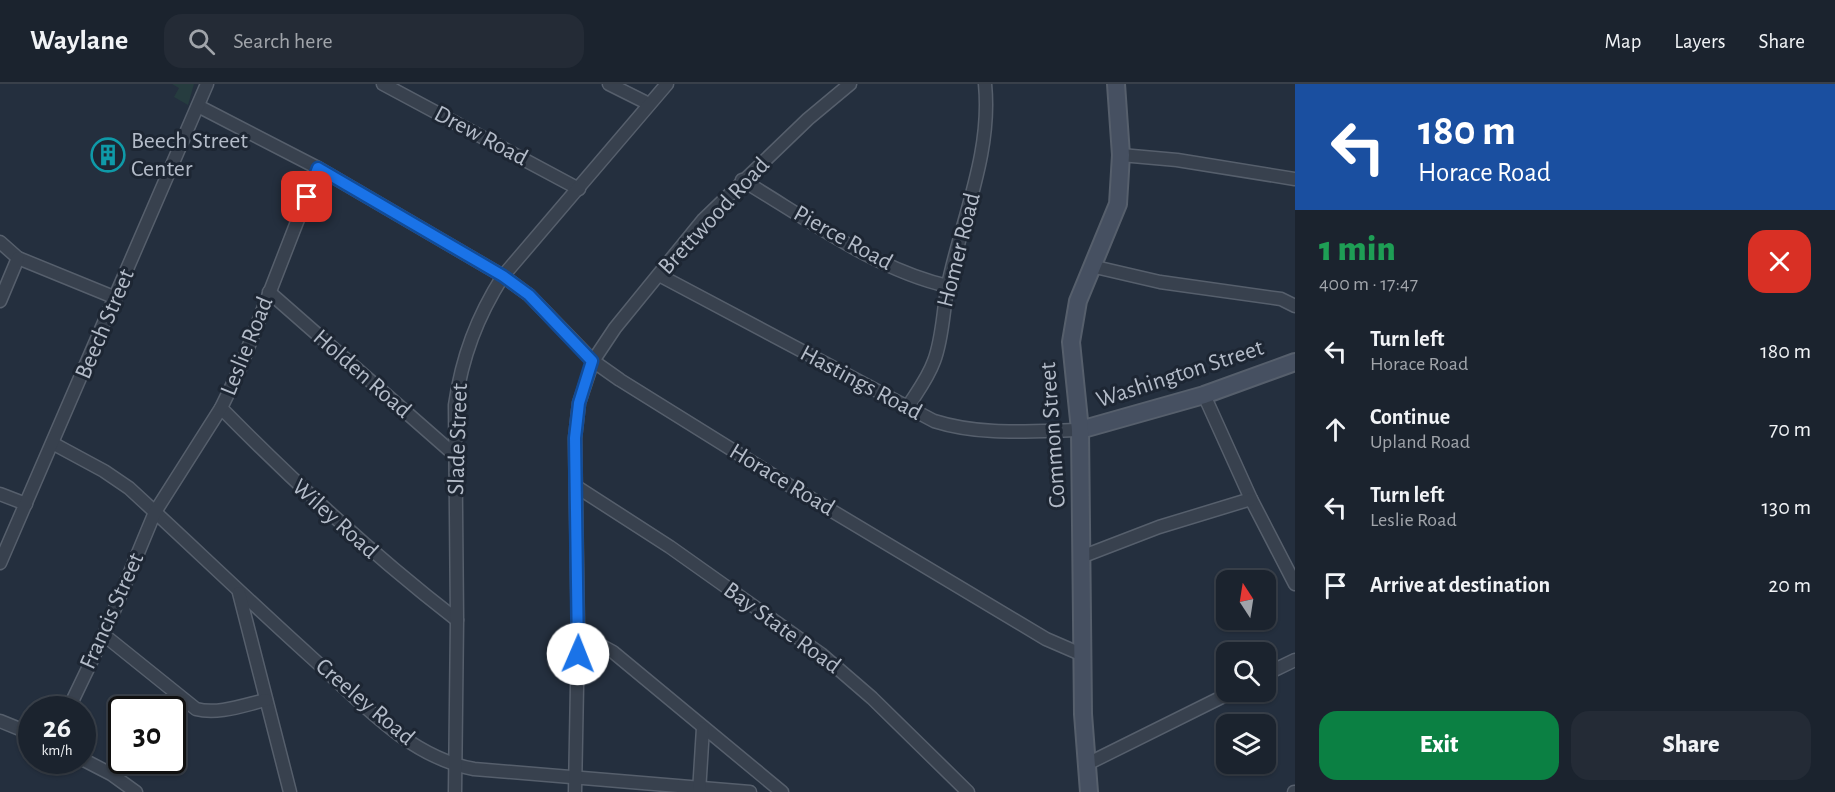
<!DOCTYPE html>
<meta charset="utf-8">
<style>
body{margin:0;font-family:"Alegreya Sans",sans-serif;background:#242b36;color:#f1f3f6;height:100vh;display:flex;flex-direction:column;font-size:22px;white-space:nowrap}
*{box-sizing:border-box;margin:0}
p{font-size:20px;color:#a0a4aa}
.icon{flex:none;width:33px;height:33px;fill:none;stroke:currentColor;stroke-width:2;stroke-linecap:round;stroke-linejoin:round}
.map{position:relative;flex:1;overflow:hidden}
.drawer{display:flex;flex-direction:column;background:#1b232e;width:540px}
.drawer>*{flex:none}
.top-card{background:#1a4fa0;color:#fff;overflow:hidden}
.needle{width:39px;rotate:348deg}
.fabs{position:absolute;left:1216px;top:486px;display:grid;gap:12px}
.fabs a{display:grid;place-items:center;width:60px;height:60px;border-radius:12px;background:#1b232e;box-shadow:0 2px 4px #0004,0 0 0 2px #39404a;font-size:30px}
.speed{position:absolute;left:18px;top:612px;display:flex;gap:12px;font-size:30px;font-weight:700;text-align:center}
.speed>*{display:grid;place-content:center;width:78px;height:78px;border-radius:50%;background:#1b232e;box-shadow:0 2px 4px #0004,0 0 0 2px #39404a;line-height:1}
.speed small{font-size:15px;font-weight:400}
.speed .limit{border:3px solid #111;border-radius:9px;background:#fff;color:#111}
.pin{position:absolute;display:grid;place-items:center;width:51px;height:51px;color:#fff;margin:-26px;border-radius:12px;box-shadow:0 3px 9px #0006}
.me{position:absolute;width:66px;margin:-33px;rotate:1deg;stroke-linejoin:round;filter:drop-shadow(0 0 4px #0008)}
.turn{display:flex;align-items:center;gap:21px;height:126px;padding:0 24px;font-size:27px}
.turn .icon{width:78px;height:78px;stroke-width:2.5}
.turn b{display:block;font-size:42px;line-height:51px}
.round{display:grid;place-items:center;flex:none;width:63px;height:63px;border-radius:18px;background:#242b36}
.overview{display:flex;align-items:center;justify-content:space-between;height:102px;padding:0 24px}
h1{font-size:36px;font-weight:800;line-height:45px;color:#1e9e55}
.button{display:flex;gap:12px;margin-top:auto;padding:12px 24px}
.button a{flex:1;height:69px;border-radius:18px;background:#0b8043;color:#fff;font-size:24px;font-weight:800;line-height:69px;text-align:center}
.button a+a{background:#242b36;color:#f1f3f6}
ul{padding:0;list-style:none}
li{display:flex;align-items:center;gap:18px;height:78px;padding:0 24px}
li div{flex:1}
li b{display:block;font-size:22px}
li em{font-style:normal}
header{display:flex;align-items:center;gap:36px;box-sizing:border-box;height:84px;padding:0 30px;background:#1b232e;border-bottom:2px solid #39404a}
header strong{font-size:28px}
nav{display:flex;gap:33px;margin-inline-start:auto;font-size:21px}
.search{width:420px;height:54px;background:#242b36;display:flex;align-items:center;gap:15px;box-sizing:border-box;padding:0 21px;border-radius:18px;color:#a0a4aa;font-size:22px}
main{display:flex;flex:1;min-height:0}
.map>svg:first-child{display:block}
.green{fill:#263c3f}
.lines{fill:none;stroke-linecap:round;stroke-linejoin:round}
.street-casing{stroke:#565f6c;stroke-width:15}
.secondary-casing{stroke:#565f6c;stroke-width:20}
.street{stroke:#38414e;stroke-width:12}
.secondary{stroke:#465061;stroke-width:16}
.route-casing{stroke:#114b97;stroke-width:15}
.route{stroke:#1a73e8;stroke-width:10}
.labels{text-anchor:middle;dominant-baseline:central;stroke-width:6;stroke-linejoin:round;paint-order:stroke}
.street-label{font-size:24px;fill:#b4bcc9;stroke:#1d2633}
.poi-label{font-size:24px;fill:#b4bcc9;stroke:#1d2633;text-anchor:start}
</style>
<header>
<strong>Waylane</strong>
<div class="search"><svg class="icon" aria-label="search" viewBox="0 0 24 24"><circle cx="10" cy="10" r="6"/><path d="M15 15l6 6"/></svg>Search here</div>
<nav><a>Map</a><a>Layers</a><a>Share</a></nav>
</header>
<main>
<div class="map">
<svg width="1295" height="708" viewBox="0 0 1295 708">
<rect width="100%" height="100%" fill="#242f3e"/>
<polygon class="green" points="172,0 194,0 188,21 174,13 179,4"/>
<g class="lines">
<g class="street-casing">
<g id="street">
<polyline points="383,0 579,105"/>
<polyline points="609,0 649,20"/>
<polyline points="198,22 318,84 503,192 529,211 593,277 620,296 787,400 1046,555 1083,571"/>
<polyline points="1121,71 1177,76 1295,95"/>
<path d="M742,96C806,134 876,186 948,202"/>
<polyline points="0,158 18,174 116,214"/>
<polyline points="1091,182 1160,198 1281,215 1295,222"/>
<path d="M659,191L934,337C981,352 1031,347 1080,346"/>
<polyline points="269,208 456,372"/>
<polyline points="0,217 18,174"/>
<polyline points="1204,311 1251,415 1295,500"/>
<path d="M221,324C296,400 373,471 457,536"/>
<path d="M907,324C917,308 928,294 934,277C943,254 943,225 948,201C962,134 992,69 985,0"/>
<path d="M54,360L104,387L129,404C190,460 249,517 310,572C358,615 408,673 474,685L750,708"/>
<polyline points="577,403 670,463 821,570 872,614 968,708"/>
<polyline points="0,410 26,420"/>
<polyline points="1081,473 1159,443 1251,415"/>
<polyline points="0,479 207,0"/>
<polyline points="239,509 290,708"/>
<polyline points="578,549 613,568 782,708"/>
<path d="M104,551L196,625C218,631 244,621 266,616"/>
<polyline points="1266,590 1295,576"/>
<polyline points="68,626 104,551 155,428 221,324 239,287 318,84"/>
<polyline points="0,637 32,650"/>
<polyline points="82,675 111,690 136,708"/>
<polyline points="1085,681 1232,608"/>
<path d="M455,708L457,536L455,321C462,273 477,233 503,192L667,0"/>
<polyline points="575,708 578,549 575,354 579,319 593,277 615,244 703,136 808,35 850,0"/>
<polyline points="699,708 703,644"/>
<polyline points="1294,708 1295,708"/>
</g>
</g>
<g class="secondary-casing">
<g id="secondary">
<polyline points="1080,346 1204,311 1295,278"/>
<polyline points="1089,708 1083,630 1080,346 1071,258 1078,217 1118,120 1121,71 1116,0"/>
</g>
</g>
<use href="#street" class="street"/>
<use href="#secondary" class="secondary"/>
</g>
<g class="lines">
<g class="route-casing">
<polyline id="route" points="307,113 318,84 503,192 529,211 592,277 579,319 575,354 578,570"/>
</g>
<use href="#route" class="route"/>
</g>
<defs>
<g id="building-ring" transform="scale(1.725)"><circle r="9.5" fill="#1d2633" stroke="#0f9aa8" stroke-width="1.5"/><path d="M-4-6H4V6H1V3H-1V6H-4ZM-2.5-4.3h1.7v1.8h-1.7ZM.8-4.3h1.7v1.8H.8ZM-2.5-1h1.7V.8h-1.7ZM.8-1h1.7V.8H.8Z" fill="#0f9aa8"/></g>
</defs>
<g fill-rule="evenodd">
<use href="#building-ring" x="108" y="71"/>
</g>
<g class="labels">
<g class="street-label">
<text transform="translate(481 52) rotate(28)">Drew Road</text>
<text transform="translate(714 132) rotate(-47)">Brettwood Road</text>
<text transform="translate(843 154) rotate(29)">Pierce Road</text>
<text transform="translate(959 166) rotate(-76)">Homer Road</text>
<text transform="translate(105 240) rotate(-67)">Beech Street</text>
<text transform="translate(247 262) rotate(-68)">Leslie Road</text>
<text transform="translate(362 290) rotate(41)">Holden Road</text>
<text transform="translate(1180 290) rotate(-18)">Washington Street</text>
<text transform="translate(861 299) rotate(28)">Hastings Road</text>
<text transform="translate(1053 351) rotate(-94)">Common Street</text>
<text transform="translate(458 355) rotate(-88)">Slade Street</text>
<text transform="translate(782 396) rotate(31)">Horace Road</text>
<text transform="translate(335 435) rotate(42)">Wiley Road</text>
<text transform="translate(112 527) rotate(-66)">Francis Street</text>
<text transform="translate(782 544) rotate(36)">Bay State Road</text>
<text transform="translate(365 618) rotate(40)">Creeley Road</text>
</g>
<g class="poi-label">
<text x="131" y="57">Beech Street<tspan x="131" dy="28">Center</tspan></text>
</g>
</g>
</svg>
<div class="fabs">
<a><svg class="needle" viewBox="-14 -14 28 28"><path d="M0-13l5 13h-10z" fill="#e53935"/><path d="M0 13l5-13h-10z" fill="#a0a4aa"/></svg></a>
<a><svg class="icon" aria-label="search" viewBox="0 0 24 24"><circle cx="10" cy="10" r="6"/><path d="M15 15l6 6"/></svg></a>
<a><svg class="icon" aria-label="layers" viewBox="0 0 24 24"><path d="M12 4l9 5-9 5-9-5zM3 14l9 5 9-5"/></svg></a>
</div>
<div class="speed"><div>26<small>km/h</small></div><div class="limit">30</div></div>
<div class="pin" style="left:307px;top:113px;background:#d93025"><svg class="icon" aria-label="arrive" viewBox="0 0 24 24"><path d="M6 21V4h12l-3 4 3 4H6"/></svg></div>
<svg class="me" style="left:578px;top:570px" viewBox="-20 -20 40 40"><circle r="19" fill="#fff"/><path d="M0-13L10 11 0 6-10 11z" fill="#1a73e8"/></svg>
</div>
<section class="drawer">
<div class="top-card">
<div class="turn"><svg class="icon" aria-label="left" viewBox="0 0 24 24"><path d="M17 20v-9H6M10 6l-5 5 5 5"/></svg><div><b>180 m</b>Horace Road</div></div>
</div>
<div class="overview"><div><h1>1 min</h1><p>400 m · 17:47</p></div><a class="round" style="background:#d93025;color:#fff"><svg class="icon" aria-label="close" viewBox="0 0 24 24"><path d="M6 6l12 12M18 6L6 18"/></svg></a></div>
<ul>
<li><svg class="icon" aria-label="left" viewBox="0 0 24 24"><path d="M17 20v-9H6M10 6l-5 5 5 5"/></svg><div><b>Turn left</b><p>Horace Road</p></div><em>180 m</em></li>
<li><svg class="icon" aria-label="ahead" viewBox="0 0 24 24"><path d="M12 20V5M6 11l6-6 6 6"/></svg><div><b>Continue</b><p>Upland Road</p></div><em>70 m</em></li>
<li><svg class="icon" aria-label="left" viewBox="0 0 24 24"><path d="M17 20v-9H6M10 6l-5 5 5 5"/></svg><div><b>Turn left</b><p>Leslie Road</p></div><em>130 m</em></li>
<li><svg class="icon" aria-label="arrive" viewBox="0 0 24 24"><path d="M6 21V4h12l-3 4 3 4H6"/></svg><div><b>Arrive at destination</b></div><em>20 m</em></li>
</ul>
<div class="button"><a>Exit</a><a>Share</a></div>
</section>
</main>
